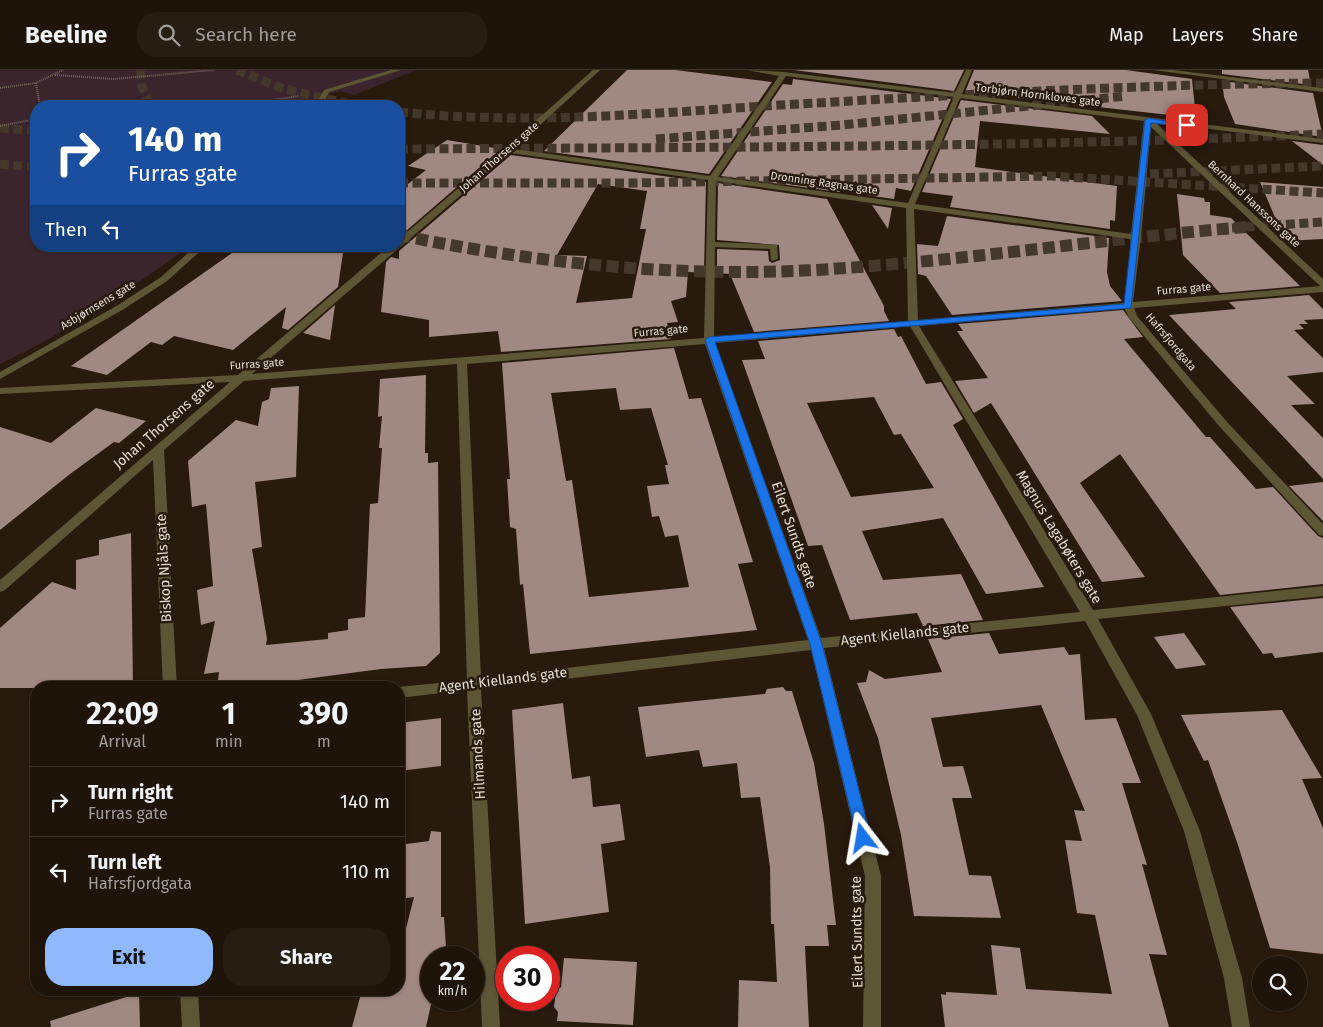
<!DOCTYPE html>
<meta charset="utf-8">
<style>
body{margin:0;font-family:"Fira Sans",sans-serif;background:#261d13;color:#f1f3f6;height:100vh;display:flex;flex-direction:column;font-size:19px;white-space:nowrap}
*{box-sizing:border-box;margin:0}
p{font-size:16px;color:#a19e9c}
.icon{flex:none;width:28px;height:28px;fill:none;stroke:currentColor;stroke-width:2;stroke-linecap:round;stroke-linejoin:round}
.map{position:relative;flex:1;overflow:hidden}
.side{position:absolute;left:30px;top:611px;width:375px;height:315px;display:flex;flex-direction:column;background:#1e140a;border-radius:20px;box-shadow:0 1px 4px #0004,0 0 0 1px #3c332b}
.side>*{flex:none}
.banner{position:absolute;left:30px;top:30px;width:375px;height:152px;border-radius:20px;box-shadow:0 1px 4px #0004,0 0 0 1px #3c332b;background:#1a4fa0;color:#fff;overflow:hidden}
.tools{position:absolute;left:1252px;top:886px;display:grid;gap:10px}
.tools a{display:grid;place-items:center;width:55px;height:55px;border-radius:50%;background:#1e140a;box-shadow:0 1px 4px #0004,0 0 0 1px #3c332b;font-size:25px}
.speed{position:absolute;left:420px;top:876px;display:flex;gap:10px;font-size:25px;font-weight:700;text-align:center}
.speed>*{display:grid;place-content:center;width:65px;height:65px;border-radius:50%;background:#1e140a;box-shadow:0 1px 4px #0004,0 0 0 1px #3c332b;line-height:1}
.speed small{font-size:12px;font-weight:400}
.speed .limit{border:8px solid #d22;background:#fff;color:#111}
.pin{position:absolute;display:grid;place-items:center;width:42px;height:42px;color:#fff;margin:-21px;border-radius:10px;box-shadow:0 2px 8px #0006}
.me{position:absolute;width:55px;margin:-28px;rotate:346deg;stroke-linejoin:round;filter:drop-shadow(0 0 4px #0008)}
.turn{display:flex;align-items:center;gap:18px;height:105px;padding:0 15px;font-size:22px}
.turn .icon{width:65px;height:65px;stroke-width:2.5}
.turn b{display:block;font-size:35px;line-height:42px}
.then{display:flex;align-items:center;height:48px;padding:0 15px;background:#0003;gap:10px;font-size:19px}
.eta{display:flex;justify-content:space-evenly;align-items:center;height:85px;text-align:center}
.eta b{font-size:30px;font-weight:700;line-height:35px}
.button{display:flex;gap:10px;margin-top:auto;padding:10px 15px}
.button a{flex:1;height:58px;border-radius:20px;background:#8fb8fd;color:#111;font-size:20px;font-weight:700;line-height:58px;text-align:center}
.button a+a{background:#261d13;color:#f1f3f6}
ul{padding:0;list-style:none}
li{display:flex;align-items:center;gap:15px;height:70px;padding:0 15px;border-top:1px solid #3c332b}
li div{flex:1}
li b{display:block;font-size:19px}
li em{font-style:normal}
header{display:flex;align-items:center;gap:30px;box-sizing:border-box;height:70px;padding:0 25px;background:#1e140a;border-bottom:1px solid #3c332b}
header strong{font-size:24px}
nav{display:flex;gap:28px;margin-inline-start:auto;font-size:18px}
.search{width:350px;height:45px;background:#261d13;display:flex;align-items:center;gap:12px;box-sizing:border-box;padding:0 18px;border-radius:20px;color:#a19e9c;font-size:19px}
.map>svg:first-child{display:block}
.green{fill:#3a252c}
.building{fill:#a08883;fill-rule:evenodd}
.lines{fill:none;stroke-linecap:round;stroke-linejoin:round}
.highway-tunnel-far1{stroke:#44372b;stroke-width:9;stroke-dasharray:9 4.5;stroke-linecap:butt}
.highway-tunnel{stroke:#44372b;stroke-width:12;stroke-dasharray:12 5.5;stroke-linecap:butt}
.path{stroke:#73675c;stroke-width:2;stroke-dasharray:1 1;stroke-linecap:butt}
.minor{fill:#5d5635;fill-rule:evenodd}
.route{fill:#1a73e8;stroke:#114b97}
.labels{text-anchor:middle;dominant-baseline:central;stroke-width:5;stroke-linejoin:round;paint-order:stroke}
.far-street-label{font-size:11px;fill:#e4dbd2;stroke:#281a0d}
.street-label{font-size:14px;fill:#e4dbd2;stroke:#281a0d}
</style>
<header>
<strong>Beeline</strong>
<div class="search"><svg class="icon" aria-label="search" viewBox="0 0 24 24"><circle cx="10" cy="10" r="6"/><path d="M15 15l6 6"/></svg>Search here</div>
<nav><a>Map</a><a>Layers</a><a>Share</a></nav>
</header>
<div class="map">
<svg width="1323" height="957" viewBox="0 0 1323 957">
<rect width="100%" height="100%" fill="#281a0d"/>
<path class="green" d="M0,0H416L354,25L341,21L302,31L305,36H36V176H190C129,220 68,262 0,294Z"/>
<g class="building">
<polygon points="627,0 675,0 772,12 709,104 544,81"/>
<polygon points="794,0 964,0 954,21"/>
<polygon points="974,0 1126,0 1192,9 1196,48 965,22"/>
<polygon points="1222,0 1308,0 1311,15 1222,4"/>
<polygon points="793,9 951,29 911,121 896,118 894,129 866,125 856,111 839,122 721,106 783,14 792,15"/>
<polygon points="1222,11 1313,23 1323,67 1235,54 1224,27"/>
<polygon points="961,30 1092,46 1110,64 980,51 975,97 1117,116 1115,151 1110,150 1110,159 950,137 953,126 922,122"/>
<polygon points="447,70 501,79 399,167 399,121 426,100 408,96"/>
<polygon points="1292,71 1323,75 1323,95"/>
<path d="M511,85L706,112L704,203L688,202L686,227L671,231L678,252L667,253L671,269L501,282L498,261L429,267V250L381,242L386,192L391,187L399,189V181ZM598,114L647,121L640,159H646L632,228L576,233L587,186L557,185Z"/>
<polygon points="1260,112 1323,117 1323,169 1285,171"/>
<polygon points="718,113 827,129 884,236 884,241 889,251 754,262 730,204 717,203 717,179 768,181 769,191 772,193 780,190 779,175 717,170"/>
<polygon points="1177,124 1204,128 1205,132 1210,132 1210,145 1231,148 1300,216 1220,223 1183,185"/>
<polygon points="872,135 892,138 888,159"/>
<polygon points="947,146 1109,168 1107,202 1110,216 1122,231 952,245 926,206 918,204 917,174 938,176"/>
<polygon points="242,176 344,176 338,217 288,260 282,258 286,237 233,280 174,266 162,275 151,272 107,305 71,296"/>
<polygon points="1309,225 1323,239 1323,249 1304,250 1308,254 1299,254 1304,259 1294,260 1323,288 1323,302 1287,306 1315,334 1291,335 1323,368 1323,409 1169,245 1236,239 1229,232"/>
<polygon points="335,235 330,270 303,263"/>
<polygon points="1123,240 1143,267 1124,269 1206,367 1210,367 1256,419 1273,417 1318,466 1323,468 1323,514 1220,525 1120,384 1080,413 1145,507 1102,512 991,333 974,343 955,311 988,308 957,261 963,261 958,254"/>
<path d="M894,259L898,267L901,266L926,314L941,312L963,349L953,355L1044,517L986,524L943,448L862,461L883,510L961,504L983,550L923,556L917,543L850,550L822,475L808,476L742,290L765,289L758,271ZM874,327L894,365L901,364L934,418L851,427L807,333Z"/>
<path d="M674,278L689,329L701,328L743,460L753,492L738,494L757,560L530,584L523,514L520,515L516,459L510,457L507,409H510L502,293ZM616,318L620,340L651,338L668,395H665L669,414L647,416L652,447L659,446L665,467L678,465L689,517L589,527L572,410L566,411L551,323Z"/>
<polygon points="426,305 425,383 428,383 428,393 438,392 440,583 426,596 381,599 236,618 217,618 219,602 204,604 215,551 201,555 197,520 213,516 206,434 192,437 188,391 236,350 258,356 262,332 269,329 271,318 299,316 296,407 255,412 262,477 252,479 267,569 266,575 328,569 328,563 348,560 348,549 365,547 370,434 378,433 382,378 379,378 382,346 378,347 380,309"/>
<polygon points="96,338 146,351 119,373 114,372 70,404 0,460 0,357 51,373"/>
<polygon points="1323,412 1323,451 1289,416"/>
<polygon points="131,463 133,618 0,618 0,558 52,512 76,520 76,490 99,485 99,470"/>
<polygon points="1323,528 1323,582 1275,588 1272,583 1263,584 1230,537"/>
<polygon points="989,563 999,584 1064,577 1069,585 1080,584 1085,650 1116,648 1141,713 1122,713 1147,795 1142,794 1167,885 1149,884 1169,957 945,957 941,924 946,925 946,922 997,925 991,875 1020,878 1026,919 1112,924 1095,845 1077,843 1065,770 1082,771 1074,740 1085,741 1041,635 931,648 943,697 963,696 972,728 952,728 969,805 991,806 1001,848 914,846 901,765 878,668 857,613 866,612 869,600 885,609 942,602 928,569"/>
<polygon points="1184,563 1206,595 1176,599 1154,567"/>
<polygon points="783,617 786,621 792,621 814,693 824,754 836,855 827,855 829,876 805,876 809,957 738,957 739,910 777,912 774,854 771,854 770,797 760,727 741,728 737,693 703,697 699,680 646,687 638,637 765,624 767,619"/>
<polygon points="563,633 572,709 590,706 593,737 620,734 625,770 601,774 609,842 525,854 512,640"/>
<polygon points="1282,640 1322,708 1302,709 1323,758 1323,884 1270,878 1238,775 1208,690 1204,691 1181,645"/>
<polygon points="441,648 441,696 399,701 399,653"/>
<polygon points="431,761 441,762 441,847 444,847 446,877 442,877 441,888 431,888 432,930 426,957 352,957 362,920 399,920 399,886 414,827 399,829 399,775 429,771"/>
<polygon points="564,888 637,892 633,955 557,951 558,942 554,937 556,921 561,917"/>
<polygon points="139,923 140,957 51,957 50,951"/>
</g>
<g class="lines">
<g class="highway-tunnel-far1">
<polyline points="140,0 142,17 151,36"/>
<polyline points="237,0 284,19 358,36"/>
<path d="M399,42C534,56 663,42 798,34C973,24 1148,14 1323,13"/>
<polyline points="0,58 36,61"/>
<polyline points="656,69 842,55 1126,26"/>
<path d="M399,79C707,77 1015,78 1323,64"/>
<polyline points="0,94 36,97"/>
<polyline points="1150,104 1323,96"/>
<polyline points="399,113 631,113 1051,106 1323,123"/>
<polyline points="1232,158 1323,152"/>
</g>
<path class="highway-tunnel" d="M399,165C529,192 662,206 795,201C946,194 1096,169 1247,157"/>
<g class="path">
<polyline points="55,5 114,9 214,0"/>
<polyline points="36,13 40,36"/>
<polyline points="0,18 36,13 63,0"/>
<polyline points="232,36 299,26"/>
<polyline points="0,56 36,49"/>
</g>
<g class="minor">
<polygon points="391,0 401,0 329,22 322,36 315,36 324,20"/>
<path d="M593,0H600L514,79L710,106L779,6L747,0L784,2L955,23L966,0H972L962,24L1323,69V73L1155,52L1323,209V222L1134,238L1137,246L1227,352L1323,454V466L1319,465L1219,356L1130,249L1124,238L919,256L1093,540L1323,516V526L1098,549L1151,644L1200,761L1242,908L1250,957H1232L1224,908L1184,761L1137,645L1085,551L824,578L881,806V957H863L865,806L811,580L481,619L500,957H482L467,620L399,628V617L467,610L457,294L244,311L164,380L177,618H163L153,390L5,520L0,522V510L230,312L0,324V318L238,305L389,176H399V169L505,78ZM786,6L954,27L908,133L718,107ZM960,28L1144,51L1131,164L915,134ZM1151,57L1320,216H1321L1133,232L1141,167ZM510,83L708,110L704,268L252,304ZM716,111L906,138L908,251L714,267L715,177L770,179L771,191L778,189L777,175L715,172ZM914,139L1131,169L1124,233L918,250ZM910,256L1080,542L821,568L715,273ZM705,274L808,570L481,608L467,294Z"/>
<polygon points="1153,0 1173,0 1323,18 1323,22"/>
<polygon points="196,176 206,176 167,211 124,239 0,309 0,302 118,235 161,207"/>
<polygon points="180,920 198,920 200,957 182,957"/>
</g>
</g>
<polygon class="route" points="1148,48 1190,55 1187,57 1151,53 1131,238 715,272 822,574 871,768 868,772 863,774 858,772 810,574 705,270 709,267 1124,234 1145,50"/>
<g class="labels">
<g class="far-street-label">
<text transform="translate(1038 25) rotate(7)">Torbjørn Hornkloves gate</text>
<text transform="translate(499 87) rotate(-41)">Johan Thorsens gate</text>
<text transform="translate(824 113) rotate(8)">Dronning Ragnas gate</text>
<text transform="translate(1254 134) rotate(43)">Bernhard Hanssons gate</text>
<text transform="translate(1184 219) rotate(-5)">Furras gate</text>
<text transform="translate(98 235) rotate(-31)">Asbjørnsens gate</text>
<text transform="translate(661 261) rotate(-5)">Furras gate</text>
<text transform="translate(1171 272) rotate(50)">Hafrsfjordgata</text>
<text transform="translate(257 294) rotate(-4)">Furras gate</text>
</g>
<g class="street-label">
<text transform="translate(164 354) rotate(-41)">Johan Thorsens gate</text>
<text transform="translate(794 465) rotate(71)">Eilert Sundts gate</text>
<text transform="translate(1059 467) rotate(59)">Magnus Lagabøters gate</text>
<text transform="translate(164 498) rotate(-93)">Biskop Njåls gate</text>
<text transform="translate(905 564) rotate(-6)">Agent Kiellands gate</text>
<text transform="translate(503 610) rotate(-7)">Agent Kiellands gate</text>
<text transform="translate(478 684) rotate(-93)">Hilmands gate</text>
<text transform="translate(857 862) rotate(-91)">Eilert Sundts gate</text>
</g>
</g>
</svg>
<div class="tools">
<a><svg class="icon" aria-label="search" viewBox="0 0 24 24"><circle cx="10" cy="10" r="6"/><path d="M15 15l6 6"/></svg></a>
</div>
<div class="speed"><div>22<small>km/h</small></div><div class="limit">30</div></div>
<div class="pin" style="left:1187px;top:55px;background:#d93025"><svg class="icon" aria-label="arrive" viewBox="0 0 24 24"><path d="M6 21V4h12l-3 4 3 4H6"/></svg></div>
<svg class="me" style="left:863px;top:768px" viewBox="-20 -20 40 40"><path d="M0-17L14 15 0 8-14 15z" fill="#1a73e8" stroke="#fff" stroke-width="4"/></svg>
<div class="banner">
<div class="turn"><svg class="icon" aria-label="right" viewBox="0 0 24 24"><path d="M7 20v-9h11M14 6l5 5-5 5"/></svg><div><b>140 m</b>Furras gate</div></div>
<div class="then">Then<svg class="icon" aria-label="left" viewBox="0 0 24 24"><path d="M17 20v-9H6M10 6l-5 5 5 5"/></svg></div>
</div>
<section class="side">
<div class="eta">
<div><b>22:09</b><p>Arrival</p></div>
<div><b>1</b><p>min</p></div>
<div><b>390</b><p>m</p></div>
</div>
<ul>
<li><svg class="icon" aria-label="right" viewBox="0 0 24 24"><path d="M7 20v-9h11M14 6l5 5-5 5"/></svg><div><b>Turn right</b><p>Furras gate</p></div><em>140 m</em></li>
<li><svg class="icon" aria-label="left" viewBox="0 0 24 24"><path d="M17 20v-9H6M10 6l-5 5 5 5"/></svg><div><b>Turn left</b><p>Hafrsfjordgata</p></div><em>110 m</em></li>
</ul>
<div class="button"><a>Exit</a><a>Share</a></div>
</section>
</div>
